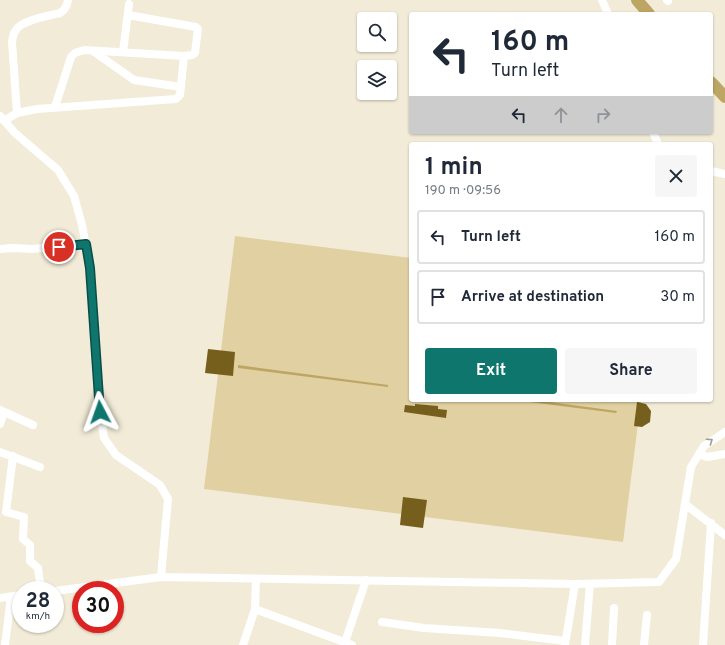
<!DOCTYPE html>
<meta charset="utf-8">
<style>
body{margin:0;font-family:Overpass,sans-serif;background:#f6f6f7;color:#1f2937;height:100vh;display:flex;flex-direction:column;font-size:15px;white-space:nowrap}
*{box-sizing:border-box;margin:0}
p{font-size:13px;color:#747a83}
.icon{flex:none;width:22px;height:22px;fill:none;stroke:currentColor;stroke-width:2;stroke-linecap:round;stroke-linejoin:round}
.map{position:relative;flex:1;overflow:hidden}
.side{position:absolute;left:409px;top:142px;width:304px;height:260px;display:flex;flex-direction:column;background:#fff;border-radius:4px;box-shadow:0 1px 3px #0004}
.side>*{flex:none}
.guide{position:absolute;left:409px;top:12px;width:304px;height:122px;border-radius:4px;box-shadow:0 1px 3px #0004;background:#fff;color:#1f2937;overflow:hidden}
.tools{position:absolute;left:357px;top:12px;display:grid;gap:8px}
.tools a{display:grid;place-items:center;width:40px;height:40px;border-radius:4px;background:#fff;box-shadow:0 1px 3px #0004;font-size:20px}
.speed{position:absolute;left:12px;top:581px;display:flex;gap:8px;font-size:20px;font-weight:700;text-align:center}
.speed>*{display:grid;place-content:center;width:52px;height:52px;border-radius:50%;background:#fff;box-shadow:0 1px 3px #0004;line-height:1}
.speed small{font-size:10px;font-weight:400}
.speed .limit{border:6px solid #d22;background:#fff;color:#111}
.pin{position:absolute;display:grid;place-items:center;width:34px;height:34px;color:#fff;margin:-17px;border:2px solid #fff;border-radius:50%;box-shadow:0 1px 4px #0007}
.me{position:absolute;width:44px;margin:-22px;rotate:356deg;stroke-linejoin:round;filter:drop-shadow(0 0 3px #0008)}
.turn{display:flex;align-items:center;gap:14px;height:84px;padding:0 16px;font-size:18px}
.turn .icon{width:52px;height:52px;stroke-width:2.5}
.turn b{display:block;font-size:28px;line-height:34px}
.lanes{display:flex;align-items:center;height:38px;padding:0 16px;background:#0003;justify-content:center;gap:20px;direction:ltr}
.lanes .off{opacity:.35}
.round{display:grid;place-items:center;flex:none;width:42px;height:42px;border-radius:4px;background:#f6f6f7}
.head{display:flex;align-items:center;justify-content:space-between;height:68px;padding:0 16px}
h1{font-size:24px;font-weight:700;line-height:30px}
.cta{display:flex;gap:8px;margin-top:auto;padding:8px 16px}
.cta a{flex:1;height:46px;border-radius:4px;background:#0f766e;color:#fff;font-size:16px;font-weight:700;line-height:46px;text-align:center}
.cta a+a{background:#f6f6f7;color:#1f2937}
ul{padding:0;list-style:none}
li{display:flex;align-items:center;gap:12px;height:54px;margin:0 8px 6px;padding:0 8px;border:2px solid #e0e1e3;border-radius:4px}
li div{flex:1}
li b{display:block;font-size:15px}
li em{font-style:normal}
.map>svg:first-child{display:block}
.green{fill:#e1d0a1}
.water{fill:#bda564}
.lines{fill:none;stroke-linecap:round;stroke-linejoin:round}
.river{stroke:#bda564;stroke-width:12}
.building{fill:#765f1c}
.minor{stroke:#fff;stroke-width:8}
.oneway{stroke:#9d9c98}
.route-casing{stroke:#0a4d48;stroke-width:10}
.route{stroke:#0f766e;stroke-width:7}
</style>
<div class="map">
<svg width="725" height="645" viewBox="0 0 725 645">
<rect width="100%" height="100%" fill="#f2ebd8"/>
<polygon class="green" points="235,236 411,258 411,400 641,400 623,542 204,489"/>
<g class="water">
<polygon points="238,365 388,385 388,387 238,368"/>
<polygon points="514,400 535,400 617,411 616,413"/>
</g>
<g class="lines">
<g class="river">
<polyline points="637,0 649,14"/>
<polyline points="711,82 725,97"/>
</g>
</g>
<g class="building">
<polygon points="208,349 235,352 233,376 205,373"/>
<polygon points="637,402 646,404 651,411 650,422 642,427 634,426"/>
<polygon points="415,404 438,406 438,409 447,410 446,418 404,412 405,405 415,406"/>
<polygon points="403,497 427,500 423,528 400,525"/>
</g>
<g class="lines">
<g class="minor">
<polyline points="602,0 608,14"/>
<polyline points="667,0 668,1"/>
<polyline points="93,51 134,80 181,87"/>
<polyline points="123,52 129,4"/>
<polyline points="55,107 71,57 75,53 84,50 184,56 192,55 195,53 198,29 196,27 128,15"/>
<path d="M17,113L12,42C13,37 13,33 16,30C22,20 48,16 60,13C65,10 67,6 68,0"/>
<polyline points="0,116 15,133 58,170 74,196 82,225 90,268 100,412 104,438 116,455 160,485 168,499 161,577"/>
<polyline points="4,121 17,113 37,109 176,99 180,95 184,56"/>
<polyline points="653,132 658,144"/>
<polyline points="711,171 725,174"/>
<polyline points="0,249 12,248 32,249 86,244"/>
<polyline points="0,410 33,425"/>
<polyline points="0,424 4,412"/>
<polyline points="0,452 40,467"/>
<polyline points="699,454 707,457 725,454"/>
<polyline points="13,456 6,512 24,517 23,539 30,545 30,561 38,568 41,590"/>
<polyline points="685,504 725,535"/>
<polyline points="256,579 255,609 352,645"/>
<polyline points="55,591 161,577 575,584 659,582 676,559 691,467 704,446 725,432"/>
<polyline points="0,598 21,595"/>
<polyline points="382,622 424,628 500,633 565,641"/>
<polyline points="5,645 11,597"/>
<polyline points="243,645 255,609"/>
<polyline points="344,645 366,580"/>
<polyline points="565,645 575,584"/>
<polyline points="585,645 590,584"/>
<polyline points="612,645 614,608"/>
<polyline points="644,645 647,615"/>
<polyline points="703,645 711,523"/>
</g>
</g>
<defs><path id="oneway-chevron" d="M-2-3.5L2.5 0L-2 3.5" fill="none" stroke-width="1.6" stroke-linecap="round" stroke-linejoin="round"/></defs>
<use class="oneway" href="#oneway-chevron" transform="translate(710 441) rotate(-34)"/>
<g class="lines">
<g class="route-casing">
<polyline id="route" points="59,247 86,244 90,268 100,412"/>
</g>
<use href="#route" class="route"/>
</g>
</svg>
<div class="tools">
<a><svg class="icon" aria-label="search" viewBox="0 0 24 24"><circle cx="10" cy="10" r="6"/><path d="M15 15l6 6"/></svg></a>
<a><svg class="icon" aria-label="layers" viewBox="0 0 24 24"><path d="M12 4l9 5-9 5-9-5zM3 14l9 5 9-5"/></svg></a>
</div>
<div class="speed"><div>28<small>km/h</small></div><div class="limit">30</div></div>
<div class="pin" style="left:59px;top:247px;background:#d93025"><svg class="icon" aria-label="arrive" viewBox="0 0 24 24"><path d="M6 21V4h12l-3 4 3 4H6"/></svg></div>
<svg class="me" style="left:100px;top:412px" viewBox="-20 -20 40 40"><path d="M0-17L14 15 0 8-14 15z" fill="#0f766e" stroke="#fff" stroke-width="4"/></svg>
<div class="guide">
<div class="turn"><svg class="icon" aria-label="left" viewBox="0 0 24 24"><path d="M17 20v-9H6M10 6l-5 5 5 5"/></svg><div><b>160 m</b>Turn left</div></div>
<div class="lanes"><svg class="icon" aria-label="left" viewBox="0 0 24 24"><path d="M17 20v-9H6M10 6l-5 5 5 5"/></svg><svg class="icon off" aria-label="ahead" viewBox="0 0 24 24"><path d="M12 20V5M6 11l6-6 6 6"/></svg><svg class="icon off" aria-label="right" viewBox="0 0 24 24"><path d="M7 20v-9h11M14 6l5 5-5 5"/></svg></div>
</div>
<section class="side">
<div class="head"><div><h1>1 min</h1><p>190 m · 09:56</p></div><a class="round"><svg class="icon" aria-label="close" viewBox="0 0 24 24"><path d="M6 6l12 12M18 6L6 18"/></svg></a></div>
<ul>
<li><svg class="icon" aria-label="left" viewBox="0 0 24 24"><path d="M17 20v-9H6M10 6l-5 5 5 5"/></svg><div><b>Turn left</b></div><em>160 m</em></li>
<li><svg class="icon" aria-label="arrive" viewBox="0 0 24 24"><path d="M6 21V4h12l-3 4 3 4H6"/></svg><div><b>Arrive at destination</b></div><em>30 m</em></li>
</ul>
<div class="cta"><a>Exit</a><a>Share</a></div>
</section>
</div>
